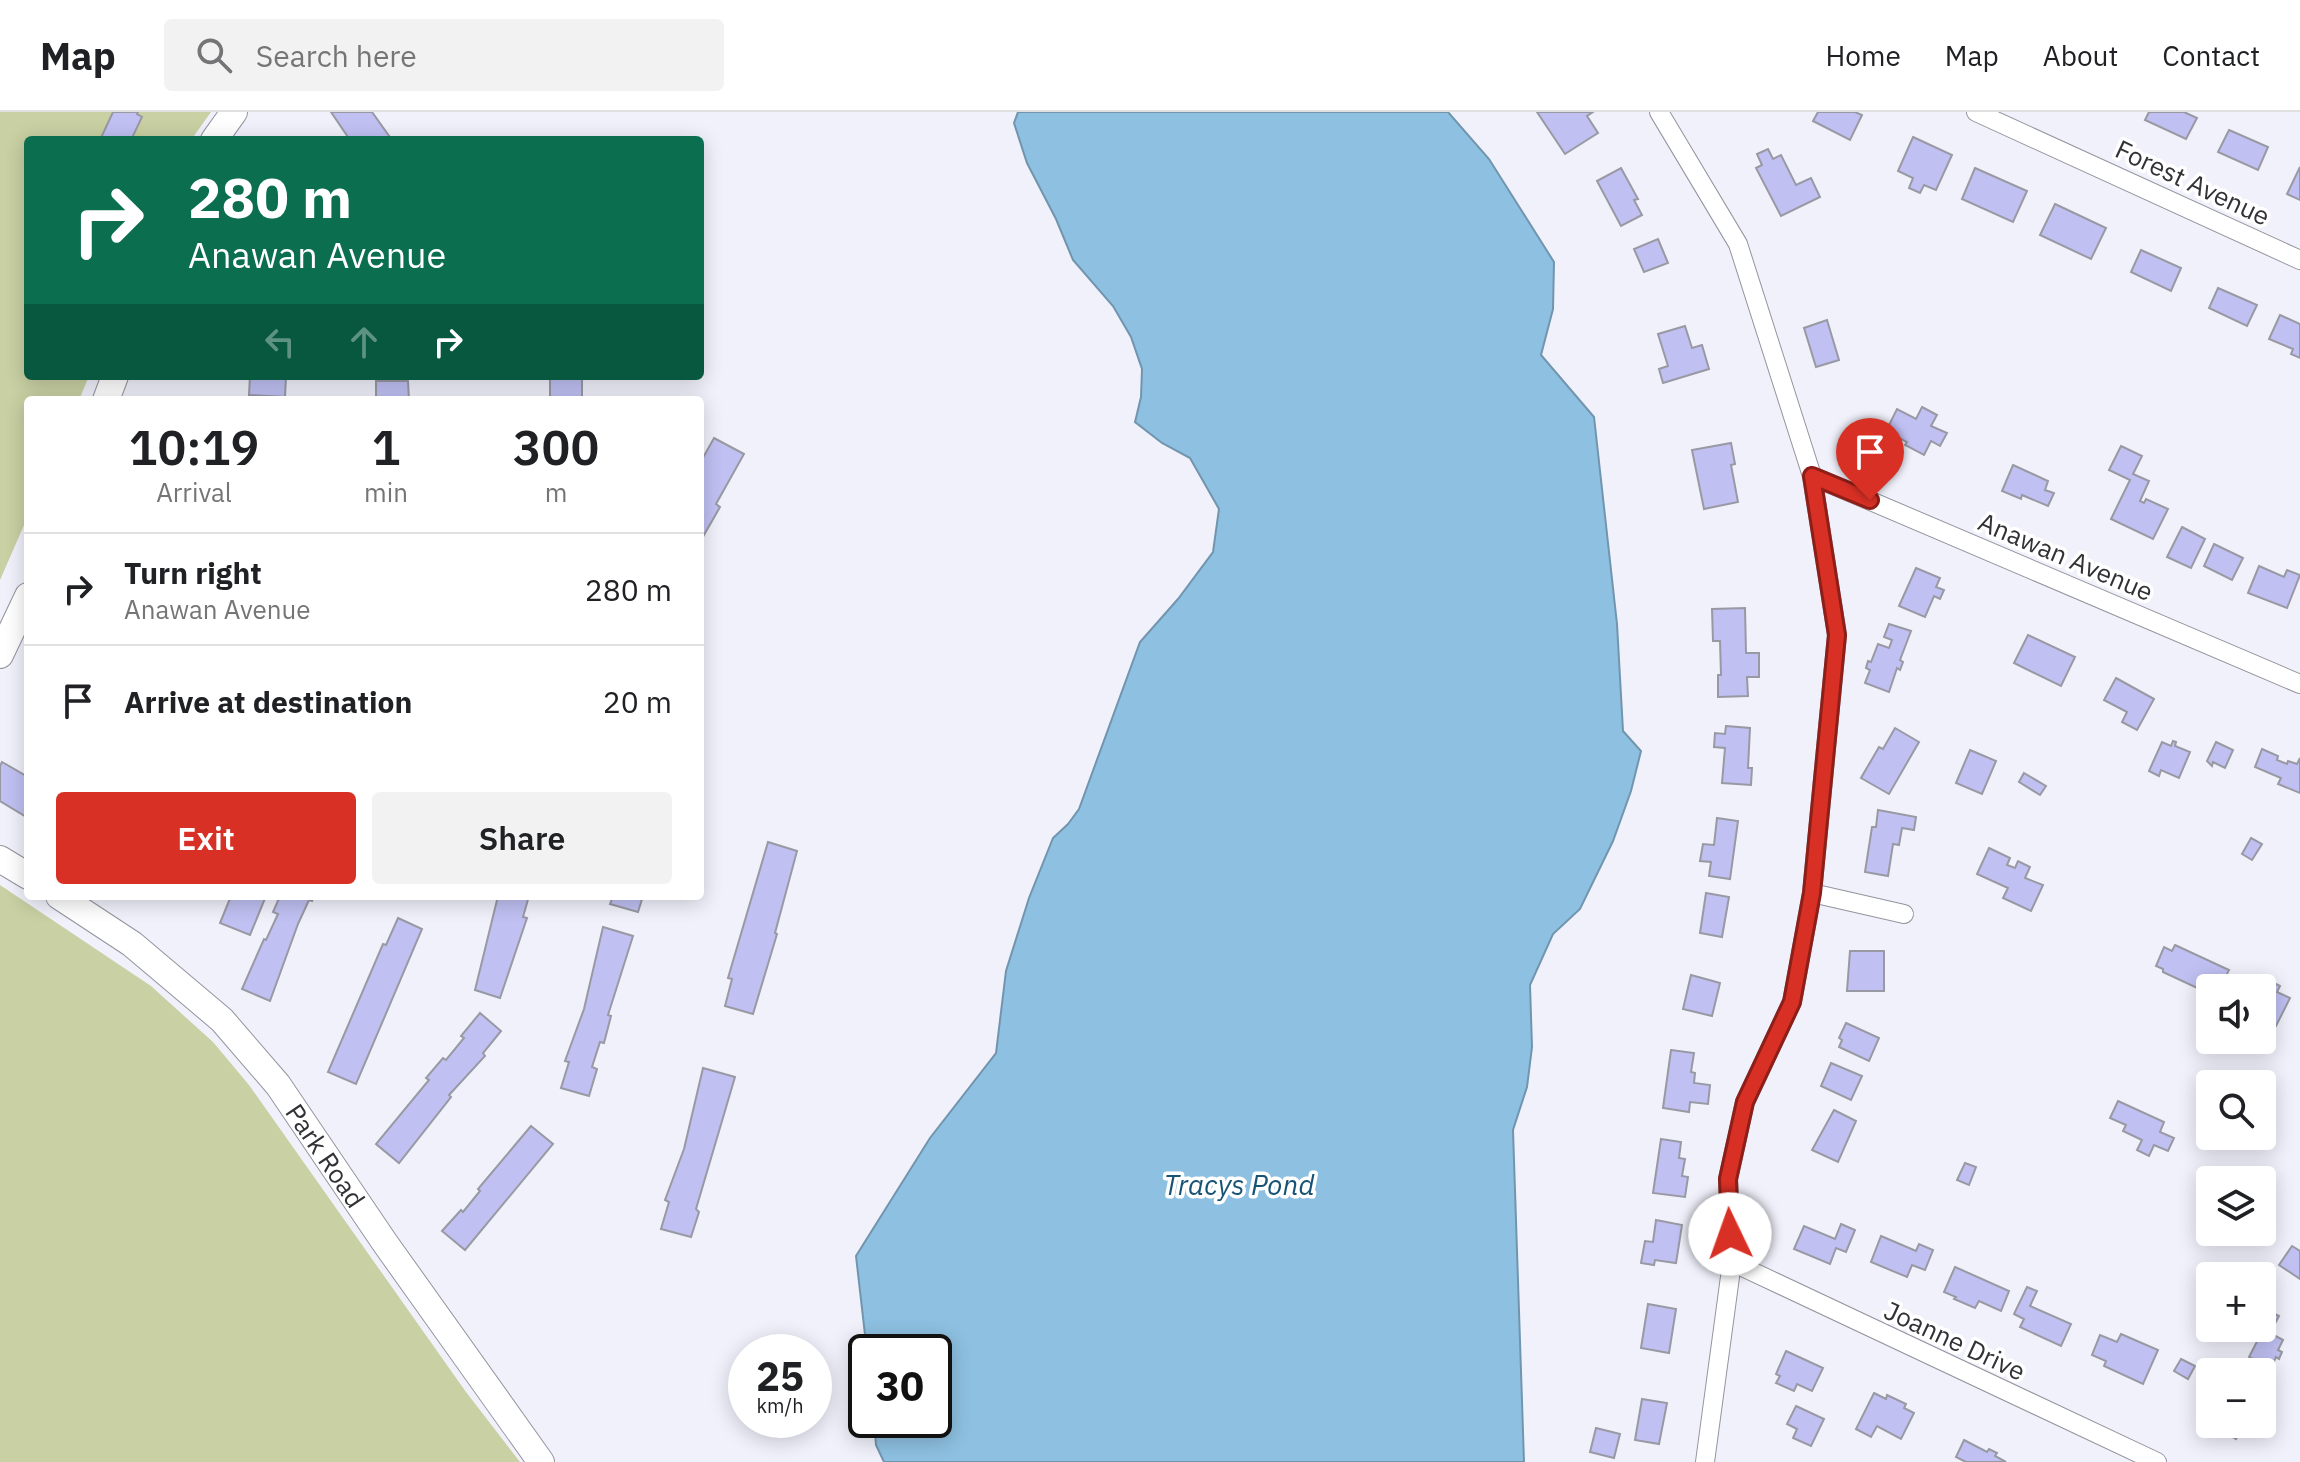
<!DOCTYPE html>
<meta charset="utf-8">
<style>
body{margin:0;font-family:"IBM Plex Sans",sans-serif;background:#f2f2f2;color:#202124;height:100vh;display:flex;flex-direction:column;font-size:30px;white-space:nowrap}
*{box-sizing:border-box;margin:0}
p{font-size:26px;color:#757577}
.icon{flex:none;width:44px;height:44px;fill:none;stroke:currentColor;stroke-width:2;stroke-linecap:round;stroke-linejoin:round}
.map{position:relative;flex:1;overflow:hidden}
.drawer{position:absolute;left:24px;top:284px;width:680px;height:504px;display:flex;flex-direction:column;background:#fff;border-radius:8px;box-shadow:0 4px 20px #0003}
.drawer>*{flex:none}
.banner{position:absolute;left:24px;top:24px;width:680px;height:244px;border-radius:8px;box-shadow:0 4px 20px #0003;background:#0b6e4f;color:#fff;overflow:hidden}
.tools{position:absolute;left:2196px;top:862px;display:grid;gap:16px}
.tools a{display:grid;place-items:center;width:80px;height:80px;border-radius:8px;background:#fff;box-shadow:0 4px 20px #0003;font-size:40px}
.speed{position:absolute;left:728px;top:1222px;display:flex;gap:16px;font-size:40px;font-weight:700;text-align:center}
.speed>*{display:grid;place-content:center;width:104px;height:104px;border-radius:50%;background:#fff;box-shadow:0 4px 20px #0003;line-height:1}
.speed small{font-size:20px;font-weight:400}
.speed .limit{border:4px solid #111;border-radius:12px;background:#fff;color:#111}
.pin{position:absolute;display:grid;place-items:center;width:68px;height:68px;color:#fff;margin:-82px -34px;border-radius:50% 50% 50% 0;rotate:-45deg;box-shadow:0 0 8px #0007}
.pin .icon{rotate:45deg}
.me{position:absolute;width:88px;margin:-44px;rotate:357deg;stroke-linejoin:round;filter:drop-shadow(0 0 6px #0008)}
.turn{display:flex;align-items:center;gap:28px;height:168px;padding:0 32px;font-size:36px}
.turn .icon{width:104px;height:104px;stroke-width:2.5}
.turn b{display:block;font-size:56px;line-height:68px}
.lanes{display:flex;align-items:center;height:76px;padding:0 32px;background:#0003;justify-content:center;gap:40px;direction:ltr}
.lanes .off{opacity:.35}
.eta{display:flex;justify-content:space-evenly;align-items:center;height:136px;text-align:center}
.eta b{font-size:48px;font-weight:600;line-height:56px}
.primary-button{display:flex;gap:16px;margin-top:auto;padding:16px 32px}
.primary-button a{flex:1;height:92px;border-radius:8px;background:#d93025;color:#fff;font-size:32px;font-weight:600;line-height:92px;text-align:center}
.primary-button a+a{background:#f2f2f2;color:#202124}
ul{padding:0;list-style:none}
li{display:flex;align-items:center;gap:24px;height:112px;padding:0 32px;border-top:2px solid #e0e0e0}
li div{flex:1}
li b{display:block;font-size:30px}
li em{font-style:normal}
header{display:flex;align-items:center;gap:48px;box-sizing:border-box;height:112px;padding:0 40px;background:#fff;border-bottom:2px solid #e0e0e0}
header strong{font-size:38px}
nav{display:flex;gap:44px;margin-inline-start:auto;font-size:28px}
.search{width:560px;height:72px;background:#f2f2f2;display:flex;align-items:center;gap:20px;box-sizing:border-box;padding:0 28px;border-radius:8px;color:#757577;font-size:30px}
.map>svg:first-child{display:block}
.green{fill:#c9d0a3}
.water{fill:#8ec0e1;stroke:#7295ae;stroke-width:2}
.building{fill:#c0c0f3;stroke:#9999a3;stroke-width:2}
.lines{fill:none;stroke-linecap:round;stroke-linejoin:round}
.street-casing{stroke:#94949e;stroke-width:20}
.secondary-casing{stroke:#94949e;stroke-width:28}
.street{stroke:#fff;stroke-width:18}
.secondary{stroke:#fff;stroke-width:26}
.route-casing{stroke:#8d1f18;stroke-width:20}
.route{stroke:#d93025;stroke-width:14}
.labels{text-anchor:middle;dominant-baseline:central;stroke-width:7;stroke-linejoin:round;paint-order:stroke}
.street-label{font-size:26px;fill:#323236;stroke:#fff}
.water-label{font-size:28px;font-style:italic;fill:#175374;stroke:#fff}
</style>
<header>
<strong>Map</strong>
<div class="search"><svg class="icon" aria-label="search" viewBox="0 0 24 24"><circle cx="10" cy="10" r="6"/><path d="M15 15l6 6"/></svg>Search here</div>
<nav><a>Home</a><a>Map</a><a>About</a><a>Contact</a></nav>
</header>
<div class="map">
<svg width="2300" height="1350" viewBox="0 0 2300 1350">
<rect width="100%" height="100%" fill="#f1f1fc"/>
<g class="green">
<polygon points="0,0 211,0 191,28 28,28 28,264 89,264 79,288 28,288 28,404 0,468"/>
<polygon points="0,773 151,874 213,930 249,973 466,1280 520,1350 0,1350"/>
</g>
<polygon class="water" points="1018,0 1448,0 1489,47 1554,150 1553,197 1541,243 1594,305 1617,512 1623,619 1641,639 1631,679 1613,729 1580,797 1553,822 1530,873 1532,935 1527,975 1513,1018 1524,1350 884,1350 876,1333 874,1308 934,1308 934,1240 867,1240 856,1144 930,1026 996,941 1006,859 1029,786 1053,726 1068,712 1079,697 1140,530 1178,487 1213,440 1219,397 1190,346 1162,331 1135,310 1141,285 1142,257 1131,225 1113,194 1073,148 1056,107 1027,51 1014,11"/>
<g class="building">
<polygon points="113,0 138,0 137,2 142,5 131,28 100,28"/>
<polygon points="331,0 372,0 392,28 350,28"/>
<polygon points="1537,0 1593,0 1587,4 1598,21 1565,42"/>
<polygon points="1818,0 1855,0 1862,3 1850,28 1813,9"/>
<polygon points="2149,0 2184,0 2197,6 2186,27 2145,8"/>
<polygon points="2229,18 2268,35 2258,58 2218,40"/>
<polygon points="1913,25 1952,43 1936,78 1924,73 1920,81 1909,76 1913,66 1898,59"/>
<polygon points="1768,37 1773,47 1781,43 1796,73 1811,66 1820,85 1781,104 1756,56 1762,53 1757,42"/>
<polygon points="2300,55 2300,88 2287,82"/>
<polygon points="1621,56 1638,87 1634,88 1642,103 1621,114 1597,69"/>
<polygon points="1975,56 2027,79 2013,110 1962,87"/>
<polygon points="2055,92 2106,116 2091,147 2040,123"/>
<polygon points="1658,127 1668,151 1644,160 1634,137"/>
<polygon points="2141,138 2181,156 2171,179 2131,160"/>
<polygon points="2218,176 2257,193 2247,214 2209,196"/>
<polygon points="2280,203 2300,212 2300,246 2291,242 2293,237 2269,227"/>
<polygon points="1827,208 1839,248 1816,255 1804,216"/>
<polygon points="1685,214 1692,236 1702,233 1709,257 1663,271 1659,257 1668,254 1658,222"/>
<polygon points="250,264 286,264 285,285 249,283"/>
<rect x="550" y="264" width="32" height="24"/>
<polygon points="376,269 408,269 409,288 376,288"/>
<polygon points="1922,295 1937,303 1931,314 1947,321 1940,334 1931,329 1924,343 1905,333 1907,330 1886,319 1897,297 1916,307"/>
<polygon points="714,326 744,342 716,392 720,395 700,430 700,351"/>
<polygon points="1731,331 1735,352 1731,353 1738,390 1704,397 1692,338"/>
<polygon points="2121,334 2142,344 2133,362 2149,369 2140,389 2144,391 2146,387 2168,397 2153,427 2111,407 2130,368 2109,358"/>
<polygon points="2013,353 2048,369 2045,378 2054,381 2048,394 2022,383 2021,387 2002,379"/>
<polygon points="2182,415 2205,427 2191,456 2167,445"/>
<polygon points="2214,432 2243,446 2232,468 2204,454"/>
<polygon points="2259,454 2284,465 2287,458 2300,463 2287,496 2248,481"/>
<polygon points="1916,456 1940,466 1936,475 1944,478 1940,487 1934,484 1925,505 1899,494"/>
<polygon points="1745,496 1746,541 1759,541 1759,565 1747,565 1748,584 1718,585 1718,563 1721,563 1720,529 1713,529 1712,497"/>
<polygon points="1889,512 1911,519 1900,548 1903,550 1900,558 1897,556 1889,580 1865,571 1870,558 1866,556 1868,549 1871,550 1878,532 1889,536 1892,528 1884,525"/>
<polygon points="2028,523 2075,545 2061,574 2014,551"/>
<polygon points="2116,566 2154,587 2137,618 2122,610 2127,600 2104,588"/>
<polygon points="1726,614 1750,616 1748,656 1752,656 1751,673 1722,671 1725,636 1714,635 1715,621 1725,622"/>
<polygon points="1895,616 1919,630 1889,682 1861,666 1879,635 1883,637"/>
<polygon points="2173,629 2176,630 2175,634 2190,640 2179,666 2161,658 2159,664 2149,659 2162,630 2171,634"/>
<polygon points="2216,630 2233,638 2225,656 2213,650 2212,654 2207,649"/>
<polygon points="2262,637 2278,644 2277,648 2287,652 2288,649 2297,652 2300,646 2300,681 2278,672 2281,666 2255,655"/>
<polygon points="1970,638 1996,649 1982,682 1956,671"/>
<polygon points="2,650 28,665 28,706 0,689 0,654"/>
<polygon points="2024,661 2046,674 2040,683 2019,670"/>
<polygon points="1878,698 1916,705 1914,718 1902,716 1899,733 1893,732 1888,764 1865,760 1872,715 1876,715"/>
<polygon points="1717,706 1738,709 1730,767 1709,764 1711,750 1700,749 1703,732 1714,733"/>
<polygon points="2251,726 2262,732 2252,748 2242,742"/>
<polygon points="768,730 797,739 775,821 777,822 753,902 725,894 732,867 728,866"/>
<polygon points="1989,736 2010,746 2007,753 2015,756 2018,749 2030,755 2025,766 2043,773 2031,799 2003,786 2008,776 1977,762"/>
<polygon points="1706,781 1729,785 1722,825 1700,821"/>
<polygon points="231,784 266,784 250,823 220,811"/>
<polygon points="280,784 314,784 312,789 309,788 298,812 270,889 242,877 264,827 266,828 278,802 273,800"/>
<polygon points="498,784 529,784 523,805 527,806 500,886 475,878"/>
<polygon points="613,784 643,784 638,800 610,792"/>
<polygon points="398,806 422,817 356,972 328,960 383,832 386,833"/>
<polygon points="603,815 633,824 608,903 611,904 604,931 600,930 592,955 597,957 589,984 561,976 569,950 565,949 584,897"/>
<polygon points="2175,833 2229,858 2220,876 2210,876 2210,882 2163,860 2163,857 2156,854 2164,835 2172,839"/>
<polygon points="1850,839 1884,839 1884,879 1847,879"/>
<polygon points="1691,863 1720,871 1712,904 1683,897"/>
<polygon points="2266,867 2280,874 2277,880 2290,886 2276,914 2262,907 2262,876"/>
<polygon points="480,901 501,919 483,941 485,944 449,983 451,985 399,1051 376,1032 429,968 426,966 443,946 446,948 464,926 461,924"/>
<polygon points="1846,911 1879,926 1869,949 1839,935 1842,928 1839,926"/>
<polygon points="1671,938 1694,941 1691,960 1695,961 1694,971 1710,973 1708,992 1690,990 1689,1000 1663,996"/>
<polygon points="1831,951 1862,964 1851,988 1821,974"/>
<polygon points="703,956 735,965 696,1097 699,1100 691,1125 661,1117 669,1090 665,1088 684,1037"/>
<polygon points="2118,989 2164,1010 2160,1020 2174,1026 2168,1039 2154,1033 2149,1044 2137,1038 2142,1028 2123,1019 2126,1013 2110,1006"/>
<polygon points="1834,998 1856,1009 1838,1050 1812,1038"/>
<polygon points="531,1014 553,1032 465,1138 442,1119 461,1098 463,1100 480,1079 478,1077"/>
<polygon points="1661,1027 1681,1030 1679,1046 1685,1047 1682,1064 1688,1065 1685,1085 1653,1081"/>
<polygon points="1965,1051 1976,1055 1969,1073 1957,1068"/>
<polygon points="1656,1108 1682,1113 1676,1151 1655,1148 1654,1153 1641,1151 1645,1129 1653,1130"/>
<polygon points="1841,1112 1855,1118 1846,1140 1836,1136 1830,1152 1794,1137 1804,1114 1835,1127"/>
<polygon points="1881,1124 1916,1139 1919,1132 1933,1138 1925,1158 1912,1153 1907,1165 1871,1150"/>
<polygon points="2292,1134 2300,1139 2300,1167 2279,1153"/>
<polygon points="1955,1155 2009,1179 2001,1199 1979,1189 1975,1196 1954,1187 1956,1185 1944,1180"/>
<polygon points="2027,1175 2037,1179 2030,1194 2071,1212 2061,1234 2020,1215 2024,1207 2014,1202"/>
<polygon points="1648,1192 1676,1197 1669,1241 1641,1236"/>
<polygon points="2262,1196 2279,1204 2270,1221 2283,1228 2278,1238 2282,1240 2279,1247 2276,1245 2271,1256 2249,1245 2265,1214 2262,1212"/>
<polygon points="2121,1222 2158,1238 2143,1272 2104,1254 2106,1249 2092,1243 2100,1223 2117,1230"/>
<polygon points="1786,1239 1823,1256 1812,1279 1797,1272 1794,1279 1776,1271 1780,1264 1776,1262"/>
<polygon points="2181,1247 2195,1254 2188,1267 2174,1259"/>
<polygon points="1874,1281 1886,1287 1887,1283 1906,1292 1904,1296 1914,1301 1901,1327 1877,1314 1871,1325 1856,1317"/>
<polygon points="1642,1287 1667,1291 1659,1332 1635,1328"/>
<polygon points="1796,1294 1824,1307 1811,1334 1793,1326 1797,1317 1787,1312"/>
<polygon points="2211,1312 2243,1312 2236,1327"/>
<polygon points="1596,1316 1620,1322 1614,1346 1590,1340"/>
<polygon points="1964,1328 1987,1340 1989,1337 1997,1341 1995,1344 2006,1350 1966,1350 1956,1345"/>
</g>
<g class="lines">
<g class="street-casing">
<g id="street">
<polyline points="1659,0 1738,132 1812,364 1837,523 1812,781 1792,890 1745,990 1728,1067 1732,1150 1705,1350"/>
<polyline points="1976,0 2300,148"/>
<polyline points="1812,364 2300,572"/>
<polyline points="1812,781 1904,802"/>
<polyline points="1732,1150 2157,1350"/>
</g>
</g>
<g class="secondary-casing">
<g id="secondary">
<polyline points="214,28 234,0"/>
<polyline points="106,288 115,264"/>
<polyline points="0,543 28,484"/>
<polyline points="0,747 28,764"/>
<path id="s1" d="M59,784L132,832L222,908L278,973L385,1131L541,1350"/>
</g>
</g>
<use href="#street" class="street"/>
<use href="#secondary" class="secondary"/>
</g>
<g class="lines">
<g class="route-casing">
<polyline id="route" points="1730,1122 1728,1067 1745,990 1792,890 1812,781 1837,523 1812,364 1870,388"/>
</g>
<use href="#route" class="route"/>
</g>
<g class="labels">
<g class="street-label">
<text transform="translate(2193 70) rotate(25)">Forest Avenue</text>
<text transform="translate(2066 444) rotate(23)">Anawan Avenue</text>
<text stroke="none"><textPath href="#s1" startOffset="376">Park Road</textPath></text>
<text transform="translate(1955 1228) rotate(25)">Joanne Drive</text>
</g>
<g class="water-label">
<text x="1239" y="1072">Tracys Pond</text>
</g>
</g>
</svg>
<div class="tools">
<a><svg class="icon" aria-label="sound" viewBox="0 0 24 24"><path d="M4 9h4l5-4v14l-5-4H4zM17 9q2 3 0 6"/></svg></a>
<a><svg class="icon" aria-label="search" viewBox="0 0 24 24"><circle cx="10" cy="10" r="6"/><path d="M15 15l6 6"/></svg></a>
<a><svg class="icon" aria-label="layers" viewBox="0 0 24 24"><path d="M12 4l9 5-9 5-9-5zM3 14l9 5 9-5"/></svg></a>
<a>+</a>
<a>−</a>
</div>
<div class="speed"><div>25<small>km/h</small></div><div class="limit">30</div></div>
<div class="pin" style="left:1870px;top:388px;background:#d93025"><svg class="icon" aria-label="arrive" viewBox="0 0 24 24"><path d="M6 21V4h12l-3 4 3 4H6"/></svg></div>
<svg class="me" style="left:1730px;top:1122px" viewBox="-20 -20 40 40"><circle r="19" fill="#fff"/><path d="M0-13L10 11 0 6-10 11z" fill="#d93025"/></svg>
<div class="banner">
<div class="turn"><svg class="icon" aria-label="right" viewBox="0 0 24 24"><path d="M7 20v-9h11M14 6l5 5-5 5"/></svg><div><b>280 m</b>Anawan Avenue</div></div>
<div class="lanes"><svg class="icon off" aria-label="left" viewBox="0 0 24 24"><path d="M17 20v-9H6M10 6l-5 5 5 5"/></svg><svg class="icon off" aria-label="ahead" viewBox="0 0 24 24"><path d="M12 20V5M6 11l6-6 6 6"/></svg><svg class="icon" aria-label="right" viewBox="0 0 24 24"><path d="M7 20v-9h11M14 6l5 5-5 5"/></svg></div>
</div>
<section class="drawer">
<div class="eta">
<div><b>10:19</b><p>Arrival</p></div>
<div><b>1</b><p>min</p></div>
<div><b>300</b><p>m</p></div>
</div>
<ul>
<li><svg class="icon" aria-label="right" viewBox="0 0 24 24"><path d="M7 20v-9h11M14 6l5 5-5 5"/></svg><div><b>Turn right</b><p>Anawan Avenue</p></div><em>280 m</em></li>
<li><svg class="icon" aria-label="arrive" viewBox="0 0 24 24"><path d="M6 21V4h12l-3 4 3 4H6"/></svg><div><b>Arrive at destination</b></div><em>20 m</em></li>
</ul>
<div class="primary-button"><a>Exit</a><a>Share</a></div>
</section>
</div>
